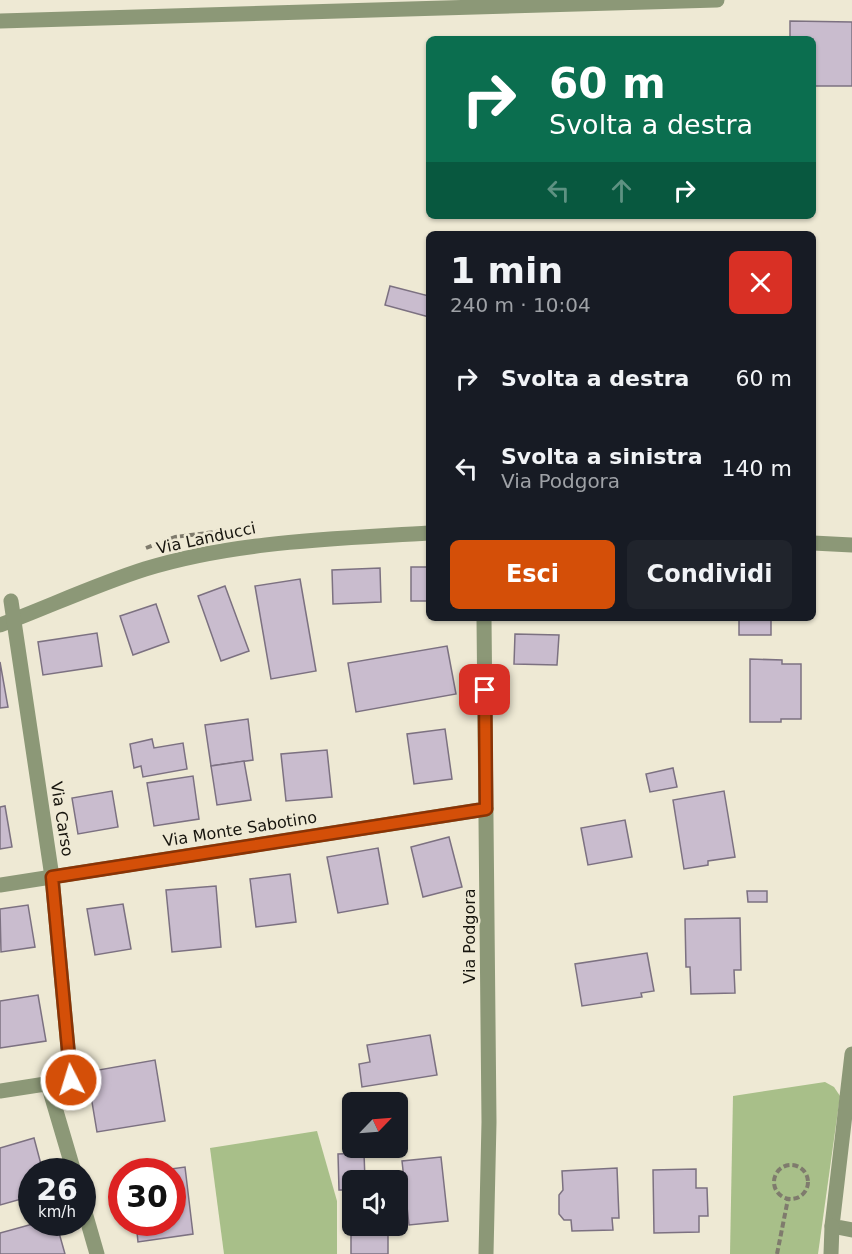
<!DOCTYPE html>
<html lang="it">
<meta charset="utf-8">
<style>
body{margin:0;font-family:"DejaVu Sans",sans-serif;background:#20242c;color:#f1f3f6;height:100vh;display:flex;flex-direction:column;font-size:22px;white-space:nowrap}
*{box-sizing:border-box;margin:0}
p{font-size:20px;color:#9ea1a6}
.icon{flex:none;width:33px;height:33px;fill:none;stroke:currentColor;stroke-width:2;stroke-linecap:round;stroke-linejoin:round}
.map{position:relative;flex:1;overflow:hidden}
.sheet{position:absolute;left:426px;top:231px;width:390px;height:390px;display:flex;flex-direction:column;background:#171b24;border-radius:9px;box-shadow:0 2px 4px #0004}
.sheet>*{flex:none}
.hud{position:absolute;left:426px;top:36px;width:390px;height:183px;border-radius:9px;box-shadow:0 2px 4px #0004;background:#0b6e4f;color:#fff;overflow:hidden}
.needle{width:39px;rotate:65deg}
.buttons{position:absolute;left:342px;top:1092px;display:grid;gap:12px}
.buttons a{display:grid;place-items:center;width:66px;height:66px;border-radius:9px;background:#171b24;box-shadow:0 2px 4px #0004;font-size:30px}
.speed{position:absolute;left:18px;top:1158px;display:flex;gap:12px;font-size:30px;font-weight:700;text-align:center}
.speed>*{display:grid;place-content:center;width:78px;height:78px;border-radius:50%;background:#171b24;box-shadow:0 2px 4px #0004;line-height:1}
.speed small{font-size:15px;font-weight:400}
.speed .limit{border:9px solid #d22;background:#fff;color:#111}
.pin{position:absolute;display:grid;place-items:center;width:51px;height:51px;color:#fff;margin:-26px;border-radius:12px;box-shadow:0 3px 9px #0006}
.me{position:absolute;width:66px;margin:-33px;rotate:355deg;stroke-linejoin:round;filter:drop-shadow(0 0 4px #0008)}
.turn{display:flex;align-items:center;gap:21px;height:126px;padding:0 24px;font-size:27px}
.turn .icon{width:78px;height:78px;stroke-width:2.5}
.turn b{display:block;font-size:42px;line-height:51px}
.lanes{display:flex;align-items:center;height:57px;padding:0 24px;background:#0003;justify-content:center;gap:30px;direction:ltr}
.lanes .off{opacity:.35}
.round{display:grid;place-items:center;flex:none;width:63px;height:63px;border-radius:9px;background:#20242c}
.headline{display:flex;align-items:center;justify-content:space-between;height:102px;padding:0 24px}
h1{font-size:36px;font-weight:700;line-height:45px}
.cta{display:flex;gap:12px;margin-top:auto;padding:12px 24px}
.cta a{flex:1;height:69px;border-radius:9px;background:#d44f08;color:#fff;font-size:24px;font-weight:700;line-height:69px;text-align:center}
.cta a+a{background:#20242c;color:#f1f3f6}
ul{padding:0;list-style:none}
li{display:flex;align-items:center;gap:18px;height:90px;padding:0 24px}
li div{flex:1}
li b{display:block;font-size:22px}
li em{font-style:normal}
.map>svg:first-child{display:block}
.green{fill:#a8bf89}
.building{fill:#c9bcce;stroke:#7c7181;stroke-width:1.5}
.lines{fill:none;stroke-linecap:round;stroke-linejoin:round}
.path{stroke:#7f7b6d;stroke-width:4;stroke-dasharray:6 3;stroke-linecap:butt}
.minor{stroke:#8c9877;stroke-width:15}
.route-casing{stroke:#8a3305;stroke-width:15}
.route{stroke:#d44f08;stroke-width:10}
.labels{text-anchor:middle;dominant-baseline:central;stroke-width:5;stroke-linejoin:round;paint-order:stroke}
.street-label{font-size:16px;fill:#17150e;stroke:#eee9d4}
</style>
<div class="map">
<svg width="852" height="1254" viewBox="0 0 852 1254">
<rect width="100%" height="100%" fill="#eee9d4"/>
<g class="green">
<polygon points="825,1082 834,1087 840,1096 818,1254 730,1254 733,1096"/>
<polygon points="317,1131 337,1201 337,1254 224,1254 210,1148"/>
</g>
<g class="building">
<polygon points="790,21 852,22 852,86 813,86 813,39 790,39"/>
<polygon points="390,286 429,296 429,317 385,305"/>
<rect x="411" y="567" width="18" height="34"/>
<polygon points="380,568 381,602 333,604 332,570"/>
<polygon points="300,579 316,671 271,679 255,586"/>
<polygon points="225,586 249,651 221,661 198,596"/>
<polygon points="156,604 169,642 133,655 120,616"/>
<rect x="739" y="618" width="32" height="17"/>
<polygon points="97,633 102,666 43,675 38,642"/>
<polygon points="515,634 559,635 557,665 514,664"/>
<polygon points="447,646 456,694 356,712 348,663"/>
<polygon points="750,659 782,660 782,664 801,664 801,719 781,719 781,722 750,722"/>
<polygon points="0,662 8,707 0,708"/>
<polygon points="248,719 253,760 211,766 205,725"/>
<polygon points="445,729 452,779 414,784 407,734"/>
<polygon points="152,739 154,748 183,743 187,769 143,777 141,766 134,768 130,744"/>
<polygon points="327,750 332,797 286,801 281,754"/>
<polygon points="244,761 251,800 217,805 211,766"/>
<polygon points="673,768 677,787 650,792 646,774"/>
<polygon points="193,776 199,819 154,826 147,783"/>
<polygon points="112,791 118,827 78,834 72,798"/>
<polygon points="724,791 735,857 708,861 708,865 684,869 673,800"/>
<polygon points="5,806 12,847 0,849 0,807"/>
<polygon points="625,820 632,857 588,865 581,828"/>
<polygon points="449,837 462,887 423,897 411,847"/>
<polygon points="378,848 388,904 338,913 327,857"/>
<polygon points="290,874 296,922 256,927 250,879"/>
<polygon points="216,886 221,947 172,952 166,890"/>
<polygon points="747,891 767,891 767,902 748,902"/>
<polygon points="123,904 131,949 95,955 87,909"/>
<polygon points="28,905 35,947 1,952 0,909"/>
<polygon points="740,918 741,970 734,970 735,993 691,994 690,967 686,967 685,919"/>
<polygon points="647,953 654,991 641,993 642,997 582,1006 575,964"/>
<polygon points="38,995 46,1041 0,1048 0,1001"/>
<polygon points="430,1035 437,1075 362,1087 359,1064 370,1062 367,1045"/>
<polygon points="155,1060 165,1121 97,1132 87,1072"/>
<polygon points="34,1138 43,1172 32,1172 32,1196 0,1205 0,1148"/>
<polygon points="364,1153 365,1180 352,1180 352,1190 339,1190 338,1154"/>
<polygon points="441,1157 448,1221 409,1225 402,1161"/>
<polygon points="185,1167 193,1234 138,1242 136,1222 172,1222 172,1172 149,1172"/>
<polygon points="617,1168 619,1218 612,1218 613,1230 572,1231 571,1220 564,1220 559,1214 559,1195 563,1190 562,1171"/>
<polygon points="696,1169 696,1188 707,1188 708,1216 699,1216 699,1232 654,1233 653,1170"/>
<polygon points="40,1222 56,1222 65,1254 0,1254 0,1233"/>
<polygon points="351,1222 352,1226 388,1226 388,1254 351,1254"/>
</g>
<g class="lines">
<g class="path">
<polyline points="146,548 175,537 223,531"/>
<circle cx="791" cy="1182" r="17"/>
<polyline points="777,1254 788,1199"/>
</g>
<g class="minor">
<polyline points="0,21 717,0"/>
<polyline points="813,543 852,545"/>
<polyline points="484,618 489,1122 486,1254"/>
<path d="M0,625C48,607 95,585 145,569C236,541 334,539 429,533"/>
<polyline points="0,885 486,809"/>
<polyline points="852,1054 832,1226 852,1230"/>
<polyline points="48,1084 74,1172"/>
<polyline points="0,1091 71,1080 52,877 11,601"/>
<polyline points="82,1202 97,1254"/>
<polyline points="831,1254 832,1226"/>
</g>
</g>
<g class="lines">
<g class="route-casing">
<polyline id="route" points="71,1080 52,877 486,809 485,690"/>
</g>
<use href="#route" class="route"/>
</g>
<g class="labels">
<g class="street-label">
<text transform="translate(206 538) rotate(-12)">Via Landucci</text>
<text transform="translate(62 819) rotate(81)">Via Carso</text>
<text transform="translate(240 829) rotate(-9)">Via Monte Sabotino</text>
<text transform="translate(469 936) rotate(-90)">Via Podgora</text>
</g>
</g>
</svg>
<div class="buttons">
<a><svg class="needle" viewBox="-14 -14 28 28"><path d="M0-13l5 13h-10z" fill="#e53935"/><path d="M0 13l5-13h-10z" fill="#9ea1a6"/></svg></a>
<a><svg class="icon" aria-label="sound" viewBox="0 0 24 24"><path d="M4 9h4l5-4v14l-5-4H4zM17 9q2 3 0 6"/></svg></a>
</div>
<div class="speed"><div>26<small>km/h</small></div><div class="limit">30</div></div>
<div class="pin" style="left:485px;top:690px;background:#d93025"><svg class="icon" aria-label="arrive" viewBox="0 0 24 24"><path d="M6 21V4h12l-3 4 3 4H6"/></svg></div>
<svg class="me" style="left:71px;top:1080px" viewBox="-20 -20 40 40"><circle r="17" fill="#d44f08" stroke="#fff" stroke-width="3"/><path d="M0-11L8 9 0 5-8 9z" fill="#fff"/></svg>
<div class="hud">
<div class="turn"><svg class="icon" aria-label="right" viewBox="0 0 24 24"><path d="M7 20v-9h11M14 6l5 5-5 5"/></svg><div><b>60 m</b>Svolta a destra</div></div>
<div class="lanes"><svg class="icon off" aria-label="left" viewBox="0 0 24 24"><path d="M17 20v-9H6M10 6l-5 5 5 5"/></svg><svg class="icon off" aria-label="ahead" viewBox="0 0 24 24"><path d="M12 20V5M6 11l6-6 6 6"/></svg><svg class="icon" aria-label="right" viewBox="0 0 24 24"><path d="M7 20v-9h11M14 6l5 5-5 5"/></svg></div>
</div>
<section class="sheet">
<div class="headline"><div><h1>1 min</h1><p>240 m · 10:04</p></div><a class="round" style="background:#d93025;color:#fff"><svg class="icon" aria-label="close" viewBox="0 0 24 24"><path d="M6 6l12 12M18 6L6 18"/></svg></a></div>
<ul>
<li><svg class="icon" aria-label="right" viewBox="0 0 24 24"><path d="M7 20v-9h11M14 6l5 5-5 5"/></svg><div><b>Svolta a destra</b></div><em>60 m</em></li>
<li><svg class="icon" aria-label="left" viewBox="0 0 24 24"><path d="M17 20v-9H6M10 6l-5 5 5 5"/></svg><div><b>Svolta a sinistra</b><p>Via Podgora</p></div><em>140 m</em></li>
</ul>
<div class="cta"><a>Esci</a><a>Condividi</a></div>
</section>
</div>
